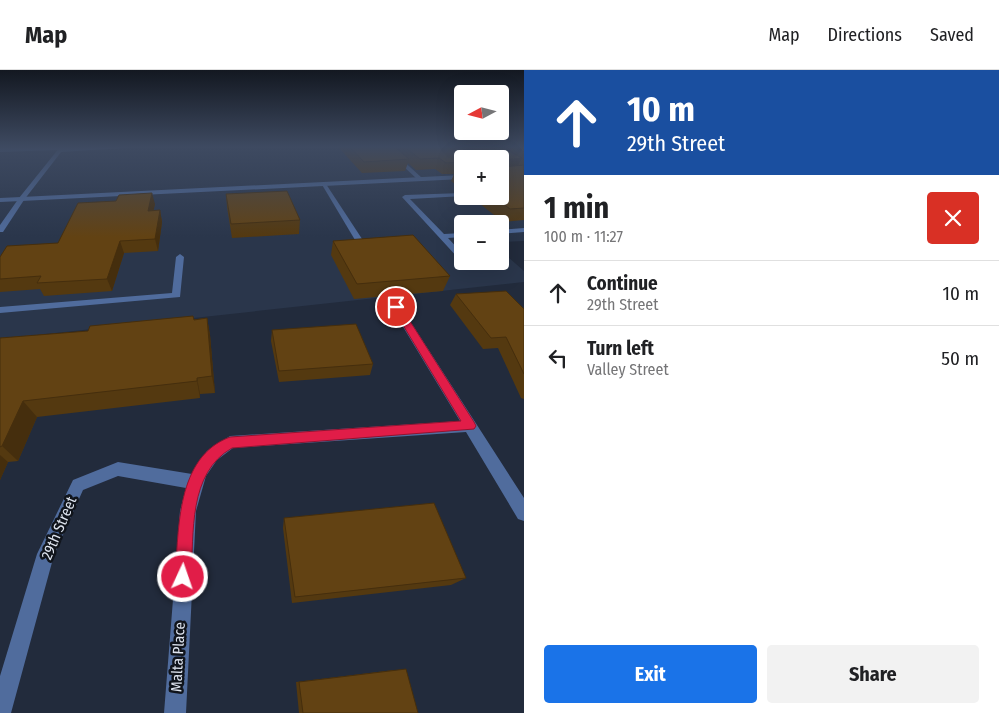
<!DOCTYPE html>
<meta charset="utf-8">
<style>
body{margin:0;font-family:"Fira Sans Condensed",sans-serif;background:#f2f2f2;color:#202124;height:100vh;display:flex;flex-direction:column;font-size:19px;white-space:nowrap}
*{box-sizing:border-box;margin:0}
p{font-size:16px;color:#757577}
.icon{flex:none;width:28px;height:28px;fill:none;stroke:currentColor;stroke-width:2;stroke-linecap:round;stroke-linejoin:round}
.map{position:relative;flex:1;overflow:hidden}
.drawer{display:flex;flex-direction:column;background:#fff;width:475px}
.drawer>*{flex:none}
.top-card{background:#1a4fa0;color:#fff;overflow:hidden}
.needle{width:32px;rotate:263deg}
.controls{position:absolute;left:454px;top:15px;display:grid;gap:10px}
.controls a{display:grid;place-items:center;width:55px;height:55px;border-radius:5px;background:#fff;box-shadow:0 5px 20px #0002;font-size:25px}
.pin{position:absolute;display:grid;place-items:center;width:42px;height:42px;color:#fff;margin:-21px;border:2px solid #fff;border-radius:50%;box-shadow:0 1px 5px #0007}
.me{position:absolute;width:55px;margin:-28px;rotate:3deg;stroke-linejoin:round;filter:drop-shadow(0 0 4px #0008)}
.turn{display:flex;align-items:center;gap:18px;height:105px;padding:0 20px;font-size:22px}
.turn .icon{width:65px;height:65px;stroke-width:2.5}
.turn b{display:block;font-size:35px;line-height:42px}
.round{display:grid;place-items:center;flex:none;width:52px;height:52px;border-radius:5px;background:#f2f2f2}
.summary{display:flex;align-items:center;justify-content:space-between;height:85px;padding:0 20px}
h1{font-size:30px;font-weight:700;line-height:38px}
.cta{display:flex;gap:10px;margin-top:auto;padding:10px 20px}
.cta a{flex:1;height:58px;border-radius:5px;background:#1a73e8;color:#fff;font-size:20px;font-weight:700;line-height:58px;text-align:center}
.cta a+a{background:#f2f2f2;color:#202124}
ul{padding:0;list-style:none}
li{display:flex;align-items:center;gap:15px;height:65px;padding:0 20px;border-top:1px solid #e0e0e0}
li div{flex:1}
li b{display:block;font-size:19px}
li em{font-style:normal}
header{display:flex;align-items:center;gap:30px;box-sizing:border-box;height:70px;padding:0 25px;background:#fff;border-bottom:1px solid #e0e0e0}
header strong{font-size:24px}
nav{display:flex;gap:28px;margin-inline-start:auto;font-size:18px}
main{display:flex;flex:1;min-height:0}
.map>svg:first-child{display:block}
.built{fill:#2a364b;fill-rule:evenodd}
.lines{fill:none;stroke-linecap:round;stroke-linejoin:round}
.service{fill:#506c9d;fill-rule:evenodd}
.minor{fill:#506c9d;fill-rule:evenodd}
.tertiary{fill:#506c9d;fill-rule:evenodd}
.wall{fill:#543910}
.shaded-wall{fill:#452e0d}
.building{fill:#624213;stroke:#452e0d}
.route{fill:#e11d48;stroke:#92132f}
.labels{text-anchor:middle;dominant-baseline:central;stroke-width:5;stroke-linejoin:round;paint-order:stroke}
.near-street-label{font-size:15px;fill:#dfe5f0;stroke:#10141b}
</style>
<header>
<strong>Map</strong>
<nav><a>Map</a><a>Directions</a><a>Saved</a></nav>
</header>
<main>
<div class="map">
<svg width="524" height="643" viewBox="0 0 524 643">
<rect width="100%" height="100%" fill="#222b3c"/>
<path class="built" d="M0,77H524V171L500,172V154H462V191H500V180L524,201V212L0,269ZM462,89H500V126H462Z"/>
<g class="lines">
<g class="service">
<polygon points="41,77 141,77 61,82 59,80 0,82 0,78"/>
<polygon points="383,77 388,77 422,108 422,110 418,110"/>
<polygon points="321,113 326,114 366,175 365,177 358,175"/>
<polygon points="462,123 464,126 410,129 444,164 462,163 462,167 448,168 462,183 462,190 459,189 402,127 405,125"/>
<polygon points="0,128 21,127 24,129 21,131 0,132"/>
<polygon points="524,158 524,162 500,164 500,160"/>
<polygon points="180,184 184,187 180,227 0,243 0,237 172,223 176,187"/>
</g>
<g class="minor">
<polygon points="462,105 462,109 21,131 18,129 21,127"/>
<polygon points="396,234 401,237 524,428 524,451 518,449 466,362 233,378 217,390 206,406 196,441 186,643 164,643 180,441 186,418 118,406 83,420 54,485 11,643 0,643 0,606 37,484 73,410 118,392 192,404 207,381 230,366 460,351 391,237"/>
</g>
<polygon class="tertiary" points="60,77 65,77 24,130 3,162 0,162 0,155 19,128"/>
</g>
<g class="wall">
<polygon points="338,77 524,77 524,150 503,152 470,126 500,126 500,89 462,89 462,120 451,111 454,104 442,104 435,99 416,100 408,93 405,101 362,103"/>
<polygon points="226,124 300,150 299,164 232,168 227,137"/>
<polygon points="155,134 153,141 160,140 162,152 158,181 124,183 112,221 44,226 40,219 0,222 0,187 58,173"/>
<polygon points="333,171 450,206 443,221 354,229 331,185"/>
<polygon points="456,224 524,239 524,329 521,328 498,278 483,279 450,235"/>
<polygon points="207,248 210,265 215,323 200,324 200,328 37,347 18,391 8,392 0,410 0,268 88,261"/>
<polygon points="272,260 373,294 370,305 279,312 271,271"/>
<polygon points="284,448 466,508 451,515 292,533 283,458"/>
<polygon points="394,600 418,643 299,643 296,612"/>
</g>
<g class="shaded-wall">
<polygon points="453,77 470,77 469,80 453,81"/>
<polygon points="522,88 516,100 500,102 504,90"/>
<polygon points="152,123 155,134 151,152 148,141"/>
<polygon points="160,140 162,152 158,181 155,169"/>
<polygon points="120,171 124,183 112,221 107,209"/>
<polygon points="207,248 210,265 215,323 212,306"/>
<polygon points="197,308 200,324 200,328 197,311"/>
<polygon points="23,331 37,347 18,391 2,376"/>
<polygon points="0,385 8,392 0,410"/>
</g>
<g class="building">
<polygon points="350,77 395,77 409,89 364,92"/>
<polygon points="405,77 461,77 467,81 474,79 472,77 502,77 522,88 504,90 504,97 524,95 524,138 510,139 493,126 500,126 500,89 462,89 462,92 446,93 439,88 420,89"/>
<polygon points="516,77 524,77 524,82"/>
<polygon points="456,100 462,102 462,105"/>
<polygon points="287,121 300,150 231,154 226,124"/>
<polygon points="152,123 148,141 160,140 155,169 120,171 107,209 37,213 41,206 0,209 0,187 7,176 58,173 78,133 116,131 119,125"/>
<polygon points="413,165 450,206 357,214 333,171"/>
<polygon points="506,221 524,239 524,304 506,267 491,268 456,224"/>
<polygon points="193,246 194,250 207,248 212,306 197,308 197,311 23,331 2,376 0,377 0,268 88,261 90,256"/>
<polygon points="356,254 373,294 279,301 272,260"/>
<polygon points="434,433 466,508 295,527 284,448"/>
<polygon points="406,599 418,643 303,643 299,612"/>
</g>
<linearGradient id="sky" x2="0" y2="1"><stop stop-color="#131821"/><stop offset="0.46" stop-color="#3e4a61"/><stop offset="1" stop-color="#3e4a61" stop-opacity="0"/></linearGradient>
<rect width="524" height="167" fill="url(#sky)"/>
<path class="route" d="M396,234L401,237L474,352L476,356L474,359L232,378C188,403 194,463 191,507L189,513L183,515L177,513L175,507C179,459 176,387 230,367L461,351L392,237Z"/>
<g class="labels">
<g class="near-street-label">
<text transform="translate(59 458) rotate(-67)">29th Street</text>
<text transform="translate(178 587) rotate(-87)">Malta Place</text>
</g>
</g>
</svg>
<div class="controls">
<a><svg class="needle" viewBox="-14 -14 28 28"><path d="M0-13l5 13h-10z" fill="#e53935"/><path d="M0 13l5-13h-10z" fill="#757577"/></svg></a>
<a>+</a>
<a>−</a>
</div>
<div class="pin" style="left:396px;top:237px;background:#d93025"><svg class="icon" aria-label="arrive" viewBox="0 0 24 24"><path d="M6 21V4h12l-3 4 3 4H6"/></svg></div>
<svg class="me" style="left:183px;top:507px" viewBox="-20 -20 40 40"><circle r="17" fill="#e11d48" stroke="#fff" stroke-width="3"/><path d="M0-11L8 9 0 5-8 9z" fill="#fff"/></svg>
</div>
<section class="drawer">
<div class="top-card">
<div class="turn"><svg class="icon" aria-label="ahead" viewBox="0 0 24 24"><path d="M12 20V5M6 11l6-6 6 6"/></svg><div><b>10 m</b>29th Street</div></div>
</div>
<div class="summary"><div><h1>1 min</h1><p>100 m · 11:27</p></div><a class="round" style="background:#d93025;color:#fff"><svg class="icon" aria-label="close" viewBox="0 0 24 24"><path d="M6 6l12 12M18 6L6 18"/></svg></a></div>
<ul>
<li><svg class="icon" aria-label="ahead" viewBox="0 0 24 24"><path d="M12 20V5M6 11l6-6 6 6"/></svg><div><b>Continue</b><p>29th Street</p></div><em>10 m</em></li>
<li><svg class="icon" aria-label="left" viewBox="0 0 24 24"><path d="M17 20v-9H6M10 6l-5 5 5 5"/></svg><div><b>Turn left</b><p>Valley Street</p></div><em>50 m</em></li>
</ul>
<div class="cta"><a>Exit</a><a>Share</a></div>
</section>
</main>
